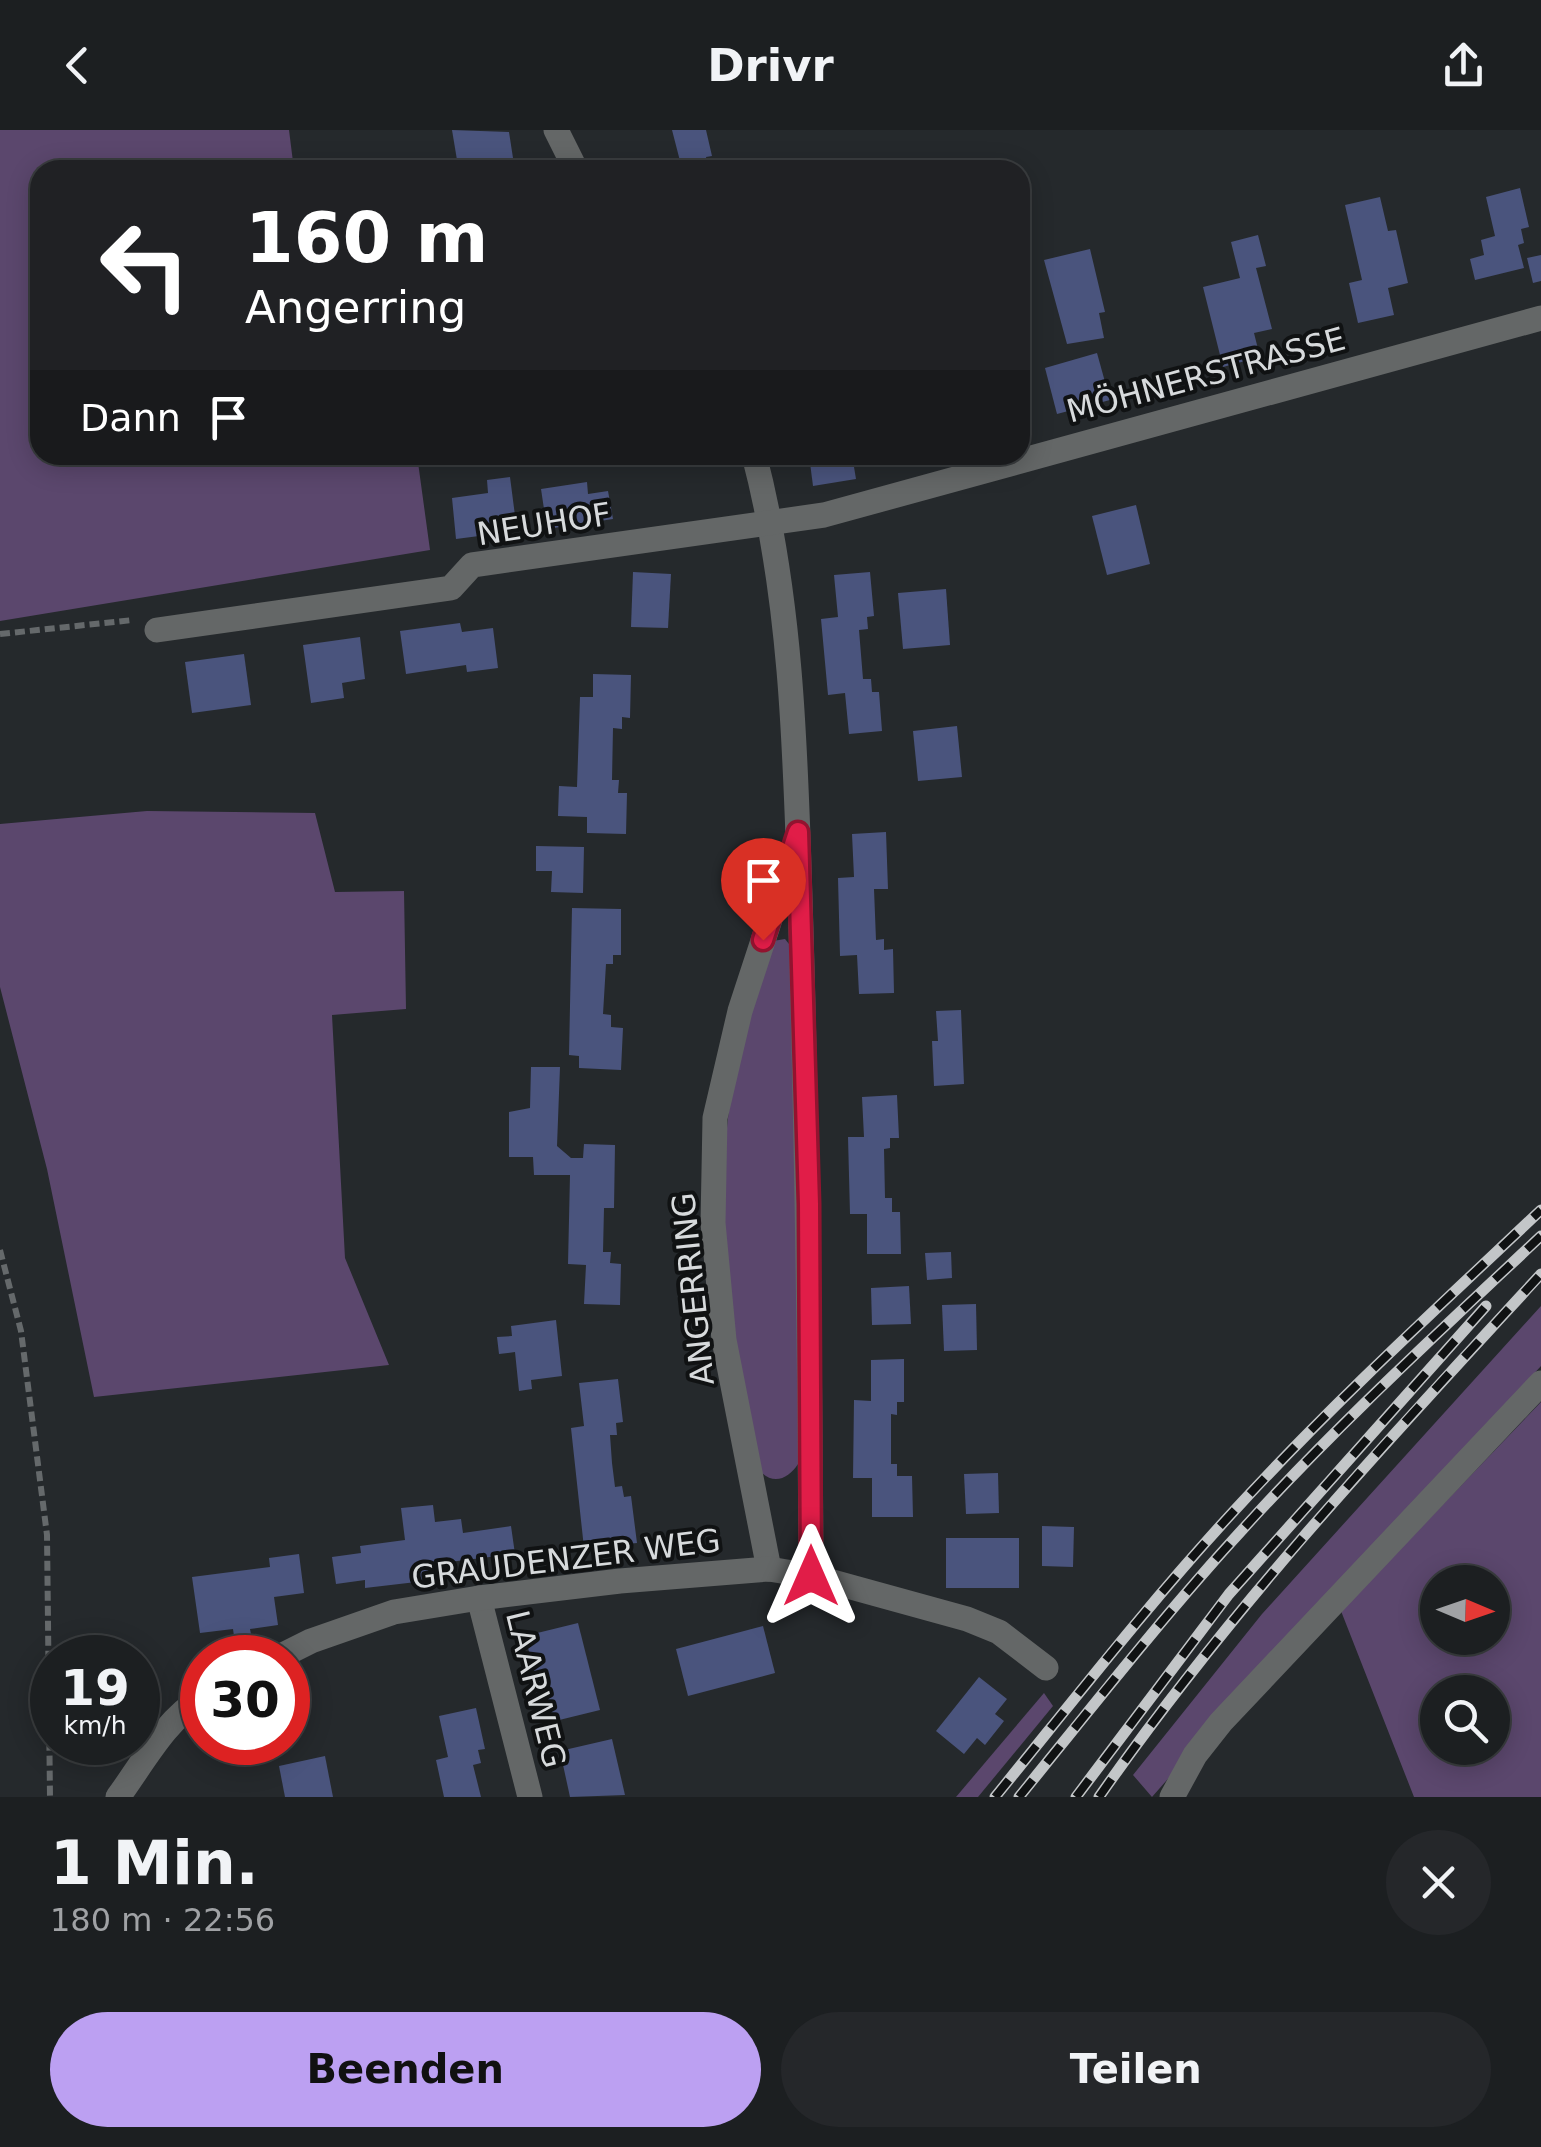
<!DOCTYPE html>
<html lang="de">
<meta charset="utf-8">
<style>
body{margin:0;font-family:"DejaVu Sans",sans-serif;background:#25272a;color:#f1f3f6;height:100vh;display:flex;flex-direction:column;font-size:38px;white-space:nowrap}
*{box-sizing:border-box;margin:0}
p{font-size:32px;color:#a0a2a5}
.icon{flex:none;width:55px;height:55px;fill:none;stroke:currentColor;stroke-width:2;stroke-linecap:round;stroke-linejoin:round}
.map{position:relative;height:1667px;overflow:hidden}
.drawer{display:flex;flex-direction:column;background:#1c1f21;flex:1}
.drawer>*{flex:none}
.banner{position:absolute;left:30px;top:30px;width:1000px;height:305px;border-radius:30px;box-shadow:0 5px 25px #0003,0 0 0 2px #3a3d3f;background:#202124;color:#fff;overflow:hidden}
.needle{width:65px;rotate:92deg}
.tools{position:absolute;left:1420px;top:1435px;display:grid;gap:20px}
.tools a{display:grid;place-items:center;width:90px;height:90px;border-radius:50%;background:#1c1f21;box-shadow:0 5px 25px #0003,0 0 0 2px #3a3d3f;font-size:50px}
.speed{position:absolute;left:30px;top:1505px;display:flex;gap:20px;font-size:50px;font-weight:700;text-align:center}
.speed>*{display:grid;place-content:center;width:130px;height:130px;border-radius:50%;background:#1c1f21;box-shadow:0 5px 25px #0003,0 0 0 2px #3a3d3f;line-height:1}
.speed small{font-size:25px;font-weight:400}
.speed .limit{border:15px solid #d22;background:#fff;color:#111}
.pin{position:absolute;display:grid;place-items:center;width:85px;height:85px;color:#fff;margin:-102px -42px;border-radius:50% 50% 50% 0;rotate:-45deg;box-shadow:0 0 10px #0007}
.pin .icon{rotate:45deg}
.me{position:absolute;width:110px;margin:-55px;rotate:0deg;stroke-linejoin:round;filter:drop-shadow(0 0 8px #0008)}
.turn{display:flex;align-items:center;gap:35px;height:210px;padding:0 50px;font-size:45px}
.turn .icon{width:130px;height:130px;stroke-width:2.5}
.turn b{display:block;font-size:70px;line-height:85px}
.then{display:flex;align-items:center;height:95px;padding:0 50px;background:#0003;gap:20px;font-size:38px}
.round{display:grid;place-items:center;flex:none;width:105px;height:105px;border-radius:52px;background:#25272a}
.head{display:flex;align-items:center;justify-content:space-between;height:170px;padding:0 50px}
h1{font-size:60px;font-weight:800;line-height:75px}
.cta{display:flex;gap:20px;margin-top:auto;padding:20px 50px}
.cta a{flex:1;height:115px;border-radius:60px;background:#bca0f2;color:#111;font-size:40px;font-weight:800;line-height:115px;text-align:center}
.cta a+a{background:#25272a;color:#f1f3f6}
header{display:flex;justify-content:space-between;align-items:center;height:130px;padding:0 50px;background:#1c1f21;font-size:45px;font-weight:800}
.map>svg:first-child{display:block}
.green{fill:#5b476d;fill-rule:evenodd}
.building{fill:#4a547d}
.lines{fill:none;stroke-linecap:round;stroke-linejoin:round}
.path{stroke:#65696b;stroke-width:6;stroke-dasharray:10 5;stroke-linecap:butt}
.minor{stroke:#646767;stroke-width:25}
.rail-casing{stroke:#c3c6c8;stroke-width:11}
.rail{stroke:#101213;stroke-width:8;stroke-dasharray:22;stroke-linecap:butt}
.route-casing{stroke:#92132f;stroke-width:25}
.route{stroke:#e11d48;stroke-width:18}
.labels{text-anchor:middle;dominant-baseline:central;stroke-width:8;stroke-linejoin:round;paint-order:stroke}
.street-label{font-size:32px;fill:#d7dadc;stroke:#101213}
</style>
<header><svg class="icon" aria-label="back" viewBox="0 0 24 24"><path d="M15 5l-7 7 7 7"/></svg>Drivr<svg class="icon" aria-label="share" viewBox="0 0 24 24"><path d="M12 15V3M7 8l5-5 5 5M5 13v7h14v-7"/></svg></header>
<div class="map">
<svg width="1541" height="1667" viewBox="0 0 1541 1667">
<rect width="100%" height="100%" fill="#25292c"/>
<g class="green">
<polygon points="0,0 289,0 294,40 40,40 40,325 417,325 430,420 0,491"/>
<polygon points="147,681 315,683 335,762 404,761 406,879 332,885 345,1128 389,1235 94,1267 47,1039 0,857 0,694"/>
<path d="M785,809L789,814L801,1122L798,1334C789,1348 774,1356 760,1341C733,1212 709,1075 735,943C744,901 758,859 770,817L773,811Z"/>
<polygon points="1541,1176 1541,1236 1322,1473 1152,1667 1133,1645 1262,1484"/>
<path d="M1541,1272V1667H1414L1341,1481ZM1438,1452H1492V1508H1438ZM1438,1562H1492V1618H1438Z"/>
<polygon points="1044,1563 1053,1576 978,1667 956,1667"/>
</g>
<g class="building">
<polygon points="452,0 509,2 513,28 458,36"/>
<polygon points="672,0 706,0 712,26 706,27 709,40 663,40 662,35 680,31"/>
<polygon points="1520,58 1529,97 1521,99 1524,113 1518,115 1524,138 1475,150 1470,129 1484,125 1481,110 1495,106 1486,67"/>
<polygon points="1380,67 1388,101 1396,100 1408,153 1388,158 1394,185 1358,193 1349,153 1362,150 1345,75"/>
<polygon points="1258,105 1266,136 1256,138 1272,199 1254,203 1260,227 1223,237 1203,157 1240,148 1231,112"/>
<polygon points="1090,119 1105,182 1099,183 1104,208 1067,214 1044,130"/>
<polygon points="1541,125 1541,151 1533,153 1527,128"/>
<polygon points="1097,223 1110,270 1057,284 1045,238"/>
<polygon points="809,325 852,325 856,349 813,356"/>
<polygon points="510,347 517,401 456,409 452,368 488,363 487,350"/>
<polygon points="587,352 588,364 608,361 613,389 547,399 541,359"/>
<polygon points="1136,375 1150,434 1107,445 1092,386"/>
<polygon points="633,442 671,444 668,498 631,497"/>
<polygon points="870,442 874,486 867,487 868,499 859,500 863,549 871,549 872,562 879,562 882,601 849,604 845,563 828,565 821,489 838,487 834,445"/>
<polygon points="946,459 950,515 903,519 898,463"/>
<polygon points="460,493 462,502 493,498 498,538 467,542 466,535 406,544 400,501"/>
<polygon points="360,507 365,549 342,553 344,568 311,573 303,515"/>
<polygon points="244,524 251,575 192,583 185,532"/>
<polygon points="593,544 631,545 630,588 622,587 622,599 613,598 612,650 619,650 618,663 627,663 626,704 587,703 587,687 558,686 559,656 577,657 580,567 593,567"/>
<polygon points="957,596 962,647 918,651 913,601"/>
<polygon points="886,702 888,759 874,759 876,810 884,809 884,820 893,819 894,863 859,864 857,825 840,826 838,748 854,747 852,704"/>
<polygon points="536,716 584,717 583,763 551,762 552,741 536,741"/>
<polygon points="572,778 621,779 621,825 613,825 613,834 606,834 603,884 611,885 611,897 623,898 621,940 579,938 579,926 569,925"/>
<polygon points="961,880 964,954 934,956 932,911 938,911 936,881"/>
<polygon points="531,937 560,937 557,1016 571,1028 583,1028 584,1014 615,1015 614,1078 604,1078 603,1122 611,1122 610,1133 621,1134 620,1175 584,1174 586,1135 568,1134 570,1045 534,1045 533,1027 509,1027 509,982 530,978"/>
<polygon points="897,965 899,1008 890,1008 890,1018 884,1019 885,1068 892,1068 892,1082 900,1082 901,1124 867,1124 867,1084 850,1084 848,1007 864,1007 862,967"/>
<polygon points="951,1122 952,1148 927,1150 925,1123"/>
<polygon points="909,1156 911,1194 872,1195 871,1158"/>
<polygon points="976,1174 977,1220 944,1221 942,1175"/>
<polygon points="556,1190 562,1246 531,1250 532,1259 519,1261 515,1222 499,1224 497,1207 512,1206 511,1196"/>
<polygon points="904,1229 904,1272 897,1272 897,1285 891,1284 891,1334 897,1334 897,1346 912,1346 913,1387 872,1387 872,1348 853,1348 854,1270 871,1271 871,1230"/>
<polygon points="618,1249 623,1292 616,1293 617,1305 610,1305 612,1333 615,1357 622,1356 624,1367 631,1366 637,1413 584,1418 571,1298 584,1296 579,1253"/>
<polygon points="998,1343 999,1383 966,1384 964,1344"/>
<polygon points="433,1375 435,1392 461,1389 463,1403 511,1396 515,1424 441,1433 442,1449 365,1458 365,1450 336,1454 332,1427 361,1423 360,1416 405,1410 401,1378"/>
<polygon points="1042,1396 1074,1397 1073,1437 1042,1436"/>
<rect x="946" y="1408" width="73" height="50"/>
<polygon points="299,1424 304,1463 274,1467 278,1495 250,1499 251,1504 234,1506 233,1499 200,1503 192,1447 270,1437 269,1428"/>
<polygon points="578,1493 600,1580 547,1593 525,1506"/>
<polygon points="763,1496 775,1543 688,1566 676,1519"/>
<polygon points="979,1547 1007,1569 995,1584 1004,1591 985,1615 977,1608 964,1624 936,1601"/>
<polygon points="476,1578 485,1619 478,1620 481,1633 473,1635 481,1667 444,1667 436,1630 448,1627 439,1586"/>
<polygon points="612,1609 625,1665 570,1667 560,1621"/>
<polygon points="325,1626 333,1667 285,1667 279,1636"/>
</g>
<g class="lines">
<g class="path">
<polyline points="0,504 133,490"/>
<polyline points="0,1120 21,1201 47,1405 50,1667"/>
</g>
<g class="minor">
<polyline points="556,0 576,40"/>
<path d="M754,325C794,476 796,644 801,800C807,1015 810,1231 811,1446"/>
<polyline points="157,500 451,458 472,435 824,385 1541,188"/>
<polyline points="769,1439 724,1210 713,1093 715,988 740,881 792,722"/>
<polyline points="479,1468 530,1667"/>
<polyline points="277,1528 311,1511 394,1482 479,1468 620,1451 769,1439 811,1446 967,1489 999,1502 1046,1538"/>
<path d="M118,1667C143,1633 165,1590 202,1568"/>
<polyline points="1172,1667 1195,1625 1221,1592 1541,1253"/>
</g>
<g class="rail-casing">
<g id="rail">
<path d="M995,1667C1073,1571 1149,1473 1233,1382C1330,1276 1436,1179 1541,1080"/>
<path d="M1019,1667C1092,1577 1164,1485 1243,1399C1337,1295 1439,1202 1541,1106"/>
<polyline points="1076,1667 1229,1464 1486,1176"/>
<path d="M1099,1667C1230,1479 1386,1312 1541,1144"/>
</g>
</g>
<use href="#rail" class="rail"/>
</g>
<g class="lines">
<g class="route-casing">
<polyline id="route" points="763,810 798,702 809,1074 811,1446"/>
</g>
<use href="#route" class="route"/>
</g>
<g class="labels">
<g class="street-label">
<text transform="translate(1206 245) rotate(-15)">MÖHNERSTRASSE</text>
<text transform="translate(544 394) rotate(-9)">NEUHOF</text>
<text transform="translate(693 1159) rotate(-96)">ANGERRING</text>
<text transform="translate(566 1429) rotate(-7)">GRAUDENZER WEG</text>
<text transform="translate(536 1559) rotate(76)">LAARWEG</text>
</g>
</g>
</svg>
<div class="tools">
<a><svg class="needle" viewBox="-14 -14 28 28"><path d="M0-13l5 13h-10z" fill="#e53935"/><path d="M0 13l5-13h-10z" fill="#a0a2a5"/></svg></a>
<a><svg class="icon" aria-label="search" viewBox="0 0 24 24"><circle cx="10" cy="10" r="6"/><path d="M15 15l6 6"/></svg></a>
</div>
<div class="speed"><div>19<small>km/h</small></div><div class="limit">30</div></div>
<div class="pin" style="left:763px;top:810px;background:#d93025"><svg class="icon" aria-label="arrive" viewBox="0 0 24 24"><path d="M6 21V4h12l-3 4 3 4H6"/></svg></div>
<svg class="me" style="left:811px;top:1446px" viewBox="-20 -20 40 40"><path d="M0-17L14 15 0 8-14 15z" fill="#e11d48" stroke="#fff" stroke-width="4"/></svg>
<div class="banner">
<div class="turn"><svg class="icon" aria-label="left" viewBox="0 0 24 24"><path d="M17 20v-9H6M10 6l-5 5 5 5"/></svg><div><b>160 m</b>Angerring</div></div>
<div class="then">Dann<svg class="icon" aria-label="arrive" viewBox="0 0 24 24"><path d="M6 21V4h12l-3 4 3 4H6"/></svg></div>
</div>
</div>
<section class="drawer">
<div class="head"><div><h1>1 Min.</h1><p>180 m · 22:56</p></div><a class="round"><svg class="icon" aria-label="close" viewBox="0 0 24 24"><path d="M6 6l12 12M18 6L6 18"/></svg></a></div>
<div class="cta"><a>Beenden</a><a>Teilen</a></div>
</section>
